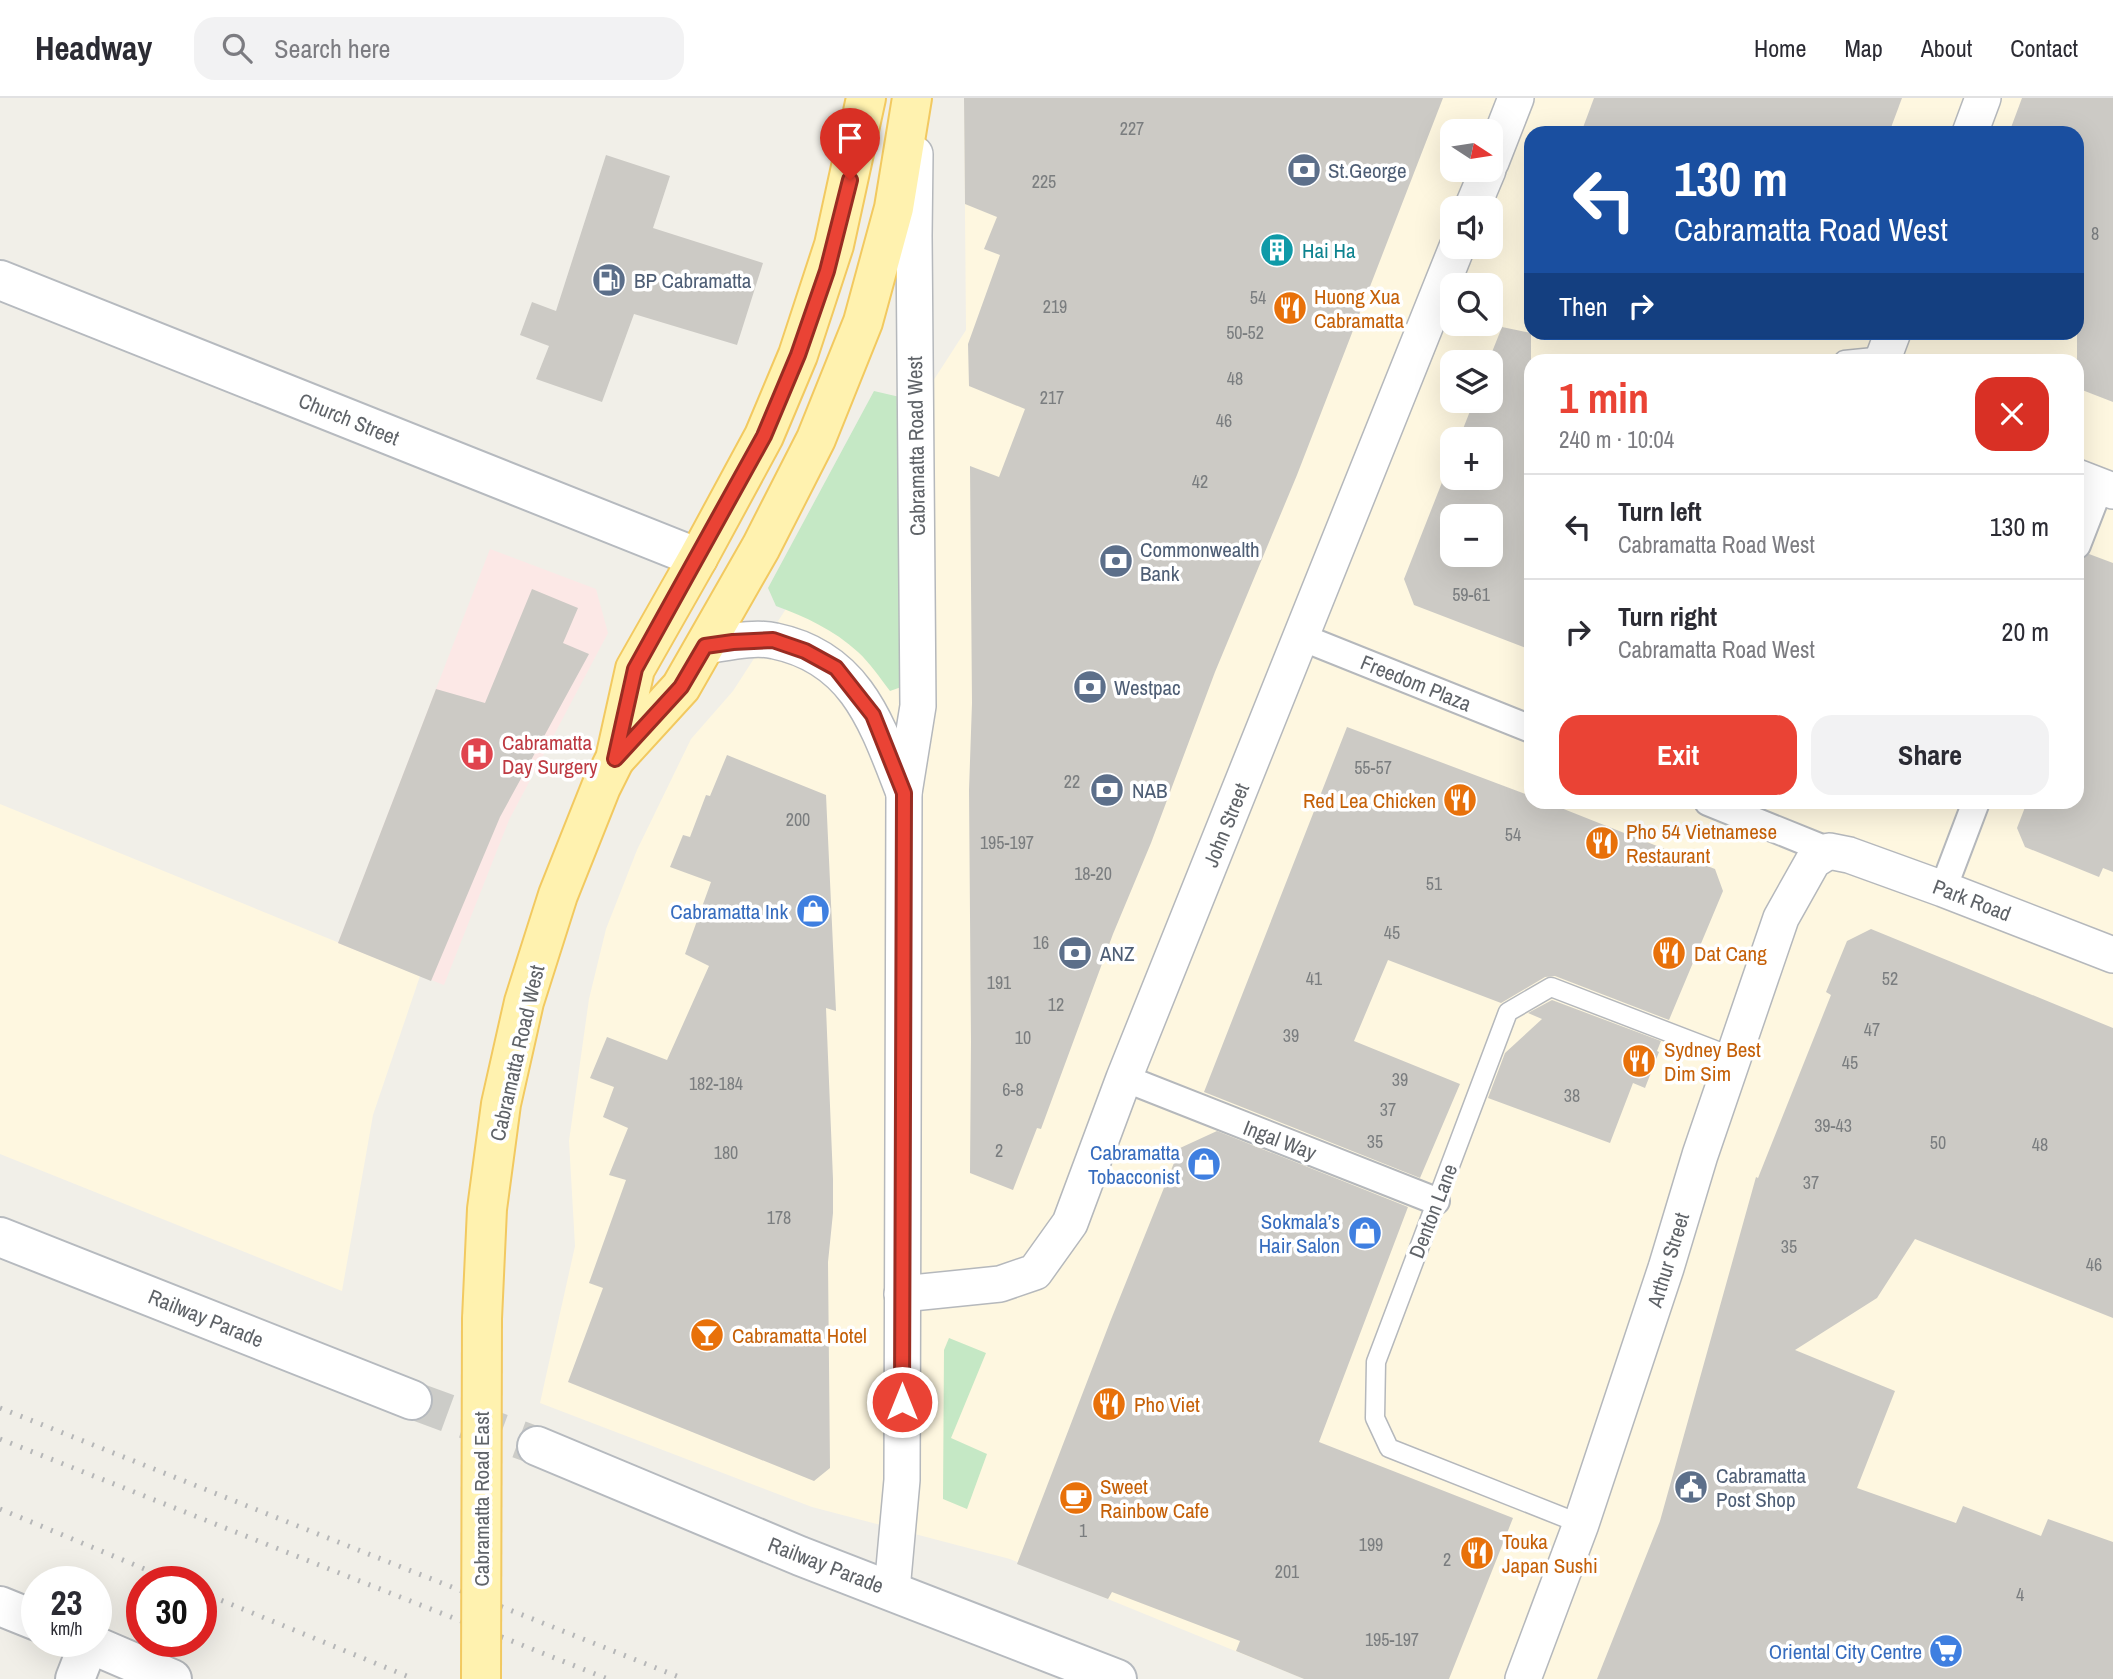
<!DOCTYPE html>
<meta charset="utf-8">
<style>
body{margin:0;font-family:"Archivo Narrow",sans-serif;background:#f2f2f3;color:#2b2b33;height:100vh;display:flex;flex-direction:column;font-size:26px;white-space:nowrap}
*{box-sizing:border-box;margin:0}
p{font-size:23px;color:#7c7c81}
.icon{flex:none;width:38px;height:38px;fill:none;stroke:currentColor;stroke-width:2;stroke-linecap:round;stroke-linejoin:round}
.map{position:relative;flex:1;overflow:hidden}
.drawer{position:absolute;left:1524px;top:256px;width:560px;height:455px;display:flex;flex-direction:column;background:#fff;border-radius:21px;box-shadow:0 7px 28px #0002}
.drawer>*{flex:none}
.top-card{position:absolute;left:1524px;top:28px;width:560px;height:214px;border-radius:21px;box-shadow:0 7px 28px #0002;background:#1a4fa0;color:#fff;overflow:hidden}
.needle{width:46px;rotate:102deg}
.buttons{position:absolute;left:1440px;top:21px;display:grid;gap:14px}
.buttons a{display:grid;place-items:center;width:63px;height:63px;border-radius:14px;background:#fff;box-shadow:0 7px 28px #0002;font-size:35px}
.speed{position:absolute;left:21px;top:1468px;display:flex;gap:14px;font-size:35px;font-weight:700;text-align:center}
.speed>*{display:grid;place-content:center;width:91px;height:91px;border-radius:50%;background:#fff;box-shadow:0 7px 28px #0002;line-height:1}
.speed small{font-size:18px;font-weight:400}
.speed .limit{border:10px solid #d22;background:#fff;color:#111}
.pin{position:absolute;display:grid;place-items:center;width:60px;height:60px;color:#fff;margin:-72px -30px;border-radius:50% 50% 50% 0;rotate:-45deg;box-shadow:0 0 7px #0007}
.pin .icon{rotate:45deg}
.me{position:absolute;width:77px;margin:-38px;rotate:0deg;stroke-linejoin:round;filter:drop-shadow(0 0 5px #0008)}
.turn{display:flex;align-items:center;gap:24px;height:147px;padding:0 35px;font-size:32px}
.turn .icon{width:91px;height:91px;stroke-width:2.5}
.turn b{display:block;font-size:49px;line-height:60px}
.then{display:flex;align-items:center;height:66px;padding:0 35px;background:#0003;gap:14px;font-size:26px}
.round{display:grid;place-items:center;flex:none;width:74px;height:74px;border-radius:21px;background:#f2f2f3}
.head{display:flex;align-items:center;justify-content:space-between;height:119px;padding:0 35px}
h1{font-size:42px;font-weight:700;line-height:52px;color:#ea4335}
.button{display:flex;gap:14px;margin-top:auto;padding:14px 35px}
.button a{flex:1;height:80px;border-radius:21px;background:#ea4335;color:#fff;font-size:28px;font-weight:700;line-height:80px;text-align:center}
.button a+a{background:#f2f2f3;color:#2b2b33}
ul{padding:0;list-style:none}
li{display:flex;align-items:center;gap:21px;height:105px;padding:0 35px;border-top:2px solid #e1e1e2}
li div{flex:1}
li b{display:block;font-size:26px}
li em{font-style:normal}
header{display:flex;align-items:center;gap:42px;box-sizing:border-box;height:98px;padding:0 35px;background:#fff;border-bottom:2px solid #e1e1e2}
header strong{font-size:33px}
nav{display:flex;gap:38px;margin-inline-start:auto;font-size:24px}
.search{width:490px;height:63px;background:#f2f2f3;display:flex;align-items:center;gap:18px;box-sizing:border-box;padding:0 24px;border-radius:21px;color:#7c7c81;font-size:26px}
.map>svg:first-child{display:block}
.commercial{fill:#fef7e0;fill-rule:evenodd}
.medical{fill:#fce8e6}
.green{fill:#c5e8c5}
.building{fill:#cccac5;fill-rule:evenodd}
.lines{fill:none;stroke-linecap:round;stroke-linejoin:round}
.secondary-tunnel{stroke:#ccccc8;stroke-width:38;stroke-dasharray:38 19;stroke-linecap:butt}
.service-casing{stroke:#b5b8bc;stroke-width:21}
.pedestrian-casing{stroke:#b5b8bc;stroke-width:30}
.minor-casing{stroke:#b5b8bc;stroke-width:38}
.tertiary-casing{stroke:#b5b8bc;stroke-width:42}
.secondary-casing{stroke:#b6babf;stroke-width:42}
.primary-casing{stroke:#f2c960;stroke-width:42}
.service{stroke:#fff;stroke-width:18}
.pedestrian{stroke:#fff;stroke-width:26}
.minor{stroke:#fff;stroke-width:35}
.tertiary{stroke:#fff;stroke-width:38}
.secondary{stroke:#fff;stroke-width:38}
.primary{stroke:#fff2af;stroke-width:38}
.rail{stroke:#b6b7b8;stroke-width:5;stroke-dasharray:2 9;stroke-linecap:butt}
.primary-bridge-casing{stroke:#f2c960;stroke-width:42;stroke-linecap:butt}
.primary-bridge{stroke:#fff2af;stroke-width:38}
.route-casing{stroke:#982c22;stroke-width:18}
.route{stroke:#ea4335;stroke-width:12}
.labels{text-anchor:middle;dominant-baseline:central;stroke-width:7;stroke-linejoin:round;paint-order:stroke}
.number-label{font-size:18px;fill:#7a7d7f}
.service-label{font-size:21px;fill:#4e5e75;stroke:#fff;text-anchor:start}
.culture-label{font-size:21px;fill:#0d838f;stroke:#fff;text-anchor:start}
.food-label{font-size:21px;fill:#c56008;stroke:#fff;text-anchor:start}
.street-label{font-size:21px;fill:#5f6368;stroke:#fff}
.health-label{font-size:21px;fill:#be3a42;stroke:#fff;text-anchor:start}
.shop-label{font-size:21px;fill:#366cbe;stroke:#fff;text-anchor:end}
</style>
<header>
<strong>Headway</strong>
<div class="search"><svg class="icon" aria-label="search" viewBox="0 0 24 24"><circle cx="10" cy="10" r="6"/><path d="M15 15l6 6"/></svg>Search here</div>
<nav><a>Home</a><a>Map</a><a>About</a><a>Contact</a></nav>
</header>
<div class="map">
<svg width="2113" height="1581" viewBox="0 0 2113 1581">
<rect width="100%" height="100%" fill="#f1efe8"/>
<g class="commercial">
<path d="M964,0H2113V1581H1304L1010,1461L812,1409L540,1305L575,1148L569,1043L589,901L606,831L637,752L691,641L733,593L966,232ZM1452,33H1491V72H1452ZM1531,35H2077V234H1531ZM1452,110H1491V149H1452ZM1452,187H1491V226H1452ZM1531,262H2077V704H1531ZM1452,264H1491V303H1452ZM1452,341H1491V380H1452ZM1452,418H1491V457H1452Z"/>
<polygon points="0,706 420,878 373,1017 342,1193 0,1056"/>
</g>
<polygon class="medical" points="490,451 596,491 608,535 509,722 444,887 338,845"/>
<g class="green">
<path d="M874,293L904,300L907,587L890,593C880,580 870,565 858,554C834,532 806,519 776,508L768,490Z"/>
<polygon points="949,1240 986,1255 951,1340 987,1356 967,1411 943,1401 944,1252"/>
</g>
<g class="building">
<polygon points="964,0 1443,0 1297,377 1215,574 1151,745 1113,836 1041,1031 1037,1030 1013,1092 970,1075 971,943 969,692 972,605 970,368 999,379 1025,311 969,288 968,246 1000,157 984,151 997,119 965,106"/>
<polygon points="1594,0 1902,0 1889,35 1581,35"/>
<polygon points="2022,0 2113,0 2113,304 2077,290 2077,35 2009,35"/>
<polygon points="606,57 670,78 653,130 763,165 737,247 634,216 602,304 536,281 549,248 520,237 532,204 556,213"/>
<path d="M1502,229L1531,235V552L1414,507L1404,481L1452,359V380H1491V341H1459L1474,303H1491V264H1488ZM1452,418H1491V457H1452Z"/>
<polygon points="2089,456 2113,465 2113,774 2103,770 2099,779 2025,749 2017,730 2027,704 2077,704 2077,462"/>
<polygon points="532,491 578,510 563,545 589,556 500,719 431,883 338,845 436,591 485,605"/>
<polygon points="1347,629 1531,698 1531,704 1546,704 1715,771 1723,793 1669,922 1555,878 1545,879 1501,905 1388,862 1354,943 1460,986 1420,1080 1204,994"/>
<polygon points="727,657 826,697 836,913 826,910 833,1081 833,1115 828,1164 830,1370 814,1383 568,1284 603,1190 589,1185 626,1082 609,1077 628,1030 603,1019 614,989 590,980 607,939 667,962 709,868 685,856 711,784 670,769 683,737 690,739 706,697 710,698"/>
<polygon points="1871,831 2113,930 2113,1220 1915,1141 1877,1200 1795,1252 1895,1293 1857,1390 1956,1425 1963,1408 2041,1438 2048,1421 2113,1444 2113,1581 1597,1581 1660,1423 1756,1079 1758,1080 1831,897 1826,894 1847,843"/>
<polygon points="1552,902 1661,943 1657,953 1659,954 1645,990 1633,985 1610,1045 1488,1000 1505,955 1542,921 1528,915"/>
<polygon points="1217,1033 1408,1109 1319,1344 1513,1420 1449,1581 1304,1581 1236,1553 1240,1543 1112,1494 1108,1501 1017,1466 1110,1224 1180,1050"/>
</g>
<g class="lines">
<polyline class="secondary-tunnel" points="412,1302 537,1348"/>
<g class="service-casing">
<g id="service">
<polyline points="1844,262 1884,258"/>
<polyline points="1581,1426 1389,1350 1375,1320 1376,1264 1508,914 1551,889 1733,959"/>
</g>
</g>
<g class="pedestrian-casing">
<g id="pedestrian">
<polyline points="2077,447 2100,388"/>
<polyline points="1301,539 1531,631"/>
<polyline points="1708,704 1829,753"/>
<polyline points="1943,791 1976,704"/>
<polyline points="1124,980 1436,1103"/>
</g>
</g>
<g class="minor-casing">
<g id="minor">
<polyline points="1970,35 1983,0"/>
<polyline points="1491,64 1516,0"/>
<polyline points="1472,110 1488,72"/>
<polyline points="1886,262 1884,258 1893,234"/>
<polyline points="2077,379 2113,393"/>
<path d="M705,548C726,545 754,538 775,543C857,560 877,626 904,695"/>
<polyline points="902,1196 1000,1186 1035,1174 1070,1125 1124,980 1457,149"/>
<polyline points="892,1492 902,1382 904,695 918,608 914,138 915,56"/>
<polyline points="1523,1581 1581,1426 1666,1170 1700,1057 1781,820 1813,763 1829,753 1849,757 1943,791 2113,857"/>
</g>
</g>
<g class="tertiary-casing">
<g id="tertiary">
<polyline points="0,1508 37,1523"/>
<polyline points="86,1544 172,1581"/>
<polyline points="75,1581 89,1545"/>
</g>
</g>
<g class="secondary-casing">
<g id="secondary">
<polyline points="0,182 698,460"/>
<polyline points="0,1139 412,1302"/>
<polyline points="537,1348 800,1458 1117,1581"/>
</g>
</g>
<g class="primary-casing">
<g id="primary">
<polyline points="617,659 681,589 761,449 816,341 863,224 894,110 912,0"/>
<polyline points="482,1221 487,1111 501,1006 524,904 558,797 601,689 615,661 635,571 698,460 764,338 798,257 834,147 866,0"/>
</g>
</g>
<use href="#service" class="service"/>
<use href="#pedestrian" class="pedestrian"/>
<use href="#minor" class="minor"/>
<use href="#tertiary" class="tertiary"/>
<use href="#secondary" class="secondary"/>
<use href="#primary" class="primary"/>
<g class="rail">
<polyline points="0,1310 684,1581"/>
<polyline points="0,1341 608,1581"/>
<polyline points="0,1411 176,1484"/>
<polyline points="201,1494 414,1581"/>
</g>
<g class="primary-bridge-casing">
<polyline id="primary-bridge" points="481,1581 482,1221"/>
</g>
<use href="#primary-bridge" class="primary-bridge"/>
</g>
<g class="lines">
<g class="route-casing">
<polyline id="route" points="850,82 827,173 798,257 764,338 635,571 615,661 681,589 705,548 733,544 773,542 805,553 836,570 873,617 904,695 902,1304"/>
</g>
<use href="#route" class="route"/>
</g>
<defs>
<g id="bank-disc" transform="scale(1.75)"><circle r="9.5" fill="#5c6f8a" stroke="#fff"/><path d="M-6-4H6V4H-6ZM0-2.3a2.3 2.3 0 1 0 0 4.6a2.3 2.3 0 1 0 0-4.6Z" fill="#fff"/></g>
<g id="building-disc" transform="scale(1.75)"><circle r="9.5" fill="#0f9aa8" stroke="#fff"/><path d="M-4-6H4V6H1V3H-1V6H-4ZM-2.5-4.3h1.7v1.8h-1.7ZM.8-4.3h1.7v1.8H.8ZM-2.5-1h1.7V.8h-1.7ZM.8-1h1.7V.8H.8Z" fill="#fff"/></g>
<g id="fuel-disc" transform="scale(1.75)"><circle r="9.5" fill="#5c6f8a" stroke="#fff"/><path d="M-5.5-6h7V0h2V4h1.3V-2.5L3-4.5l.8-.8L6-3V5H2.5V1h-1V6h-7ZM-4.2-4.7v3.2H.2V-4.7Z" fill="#fff"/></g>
<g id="restaurant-disc" transform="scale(1.75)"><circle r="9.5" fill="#e8710a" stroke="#fff"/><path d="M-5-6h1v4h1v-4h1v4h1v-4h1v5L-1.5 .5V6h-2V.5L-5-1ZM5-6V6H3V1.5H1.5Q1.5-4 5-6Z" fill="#fff"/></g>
<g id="hospital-disc" transform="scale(1.75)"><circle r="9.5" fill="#e0444e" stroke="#fff"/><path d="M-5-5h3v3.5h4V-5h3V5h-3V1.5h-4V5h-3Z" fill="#fff"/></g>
<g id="shop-disc" transform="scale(1.75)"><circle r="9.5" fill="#3f7fe0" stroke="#fff"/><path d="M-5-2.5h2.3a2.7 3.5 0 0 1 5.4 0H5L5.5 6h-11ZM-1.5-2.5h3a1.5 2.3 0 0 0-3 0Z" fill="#fff"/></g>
<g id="bar-disc" transform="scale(1.75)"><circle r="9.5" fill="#e8710a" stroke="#fff"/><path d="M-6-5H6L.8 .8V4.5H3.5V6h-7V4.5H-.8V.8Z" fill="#fff"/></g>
<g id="civic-disc" transform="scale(1.75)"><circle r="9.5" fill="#5c6f8a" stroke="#fff"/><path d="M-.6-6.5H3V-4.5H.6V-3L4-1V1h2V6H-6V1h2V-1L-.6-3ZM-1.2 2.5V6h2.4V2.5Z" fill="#fff"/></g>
<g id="cafe-disc" transform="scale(1.75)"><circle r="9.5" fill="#e8710a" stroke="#fff"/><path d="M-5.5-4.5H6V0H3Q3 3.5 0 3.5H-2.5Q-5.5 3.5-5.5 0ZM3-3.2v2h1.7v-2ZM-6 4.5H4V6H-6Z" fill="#fff"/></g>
<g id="supermarket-disc" transform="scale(1.75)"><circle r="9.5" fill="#3f7fe0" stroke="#fff"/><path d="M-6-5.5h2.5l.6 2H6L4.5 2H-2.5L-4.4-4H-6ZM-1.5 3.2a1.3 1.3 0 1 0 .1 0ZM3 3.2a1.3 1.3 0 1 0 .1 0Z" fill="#fff"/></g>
</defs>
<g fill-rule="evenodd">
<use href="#bank-disc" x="1304" y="72"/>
<use href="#building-disc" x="1277" y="152"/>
<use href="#fuel-disc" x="609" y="182"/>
<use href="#restaurant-disc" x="1290" y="210"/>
<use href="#bank-disc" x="1116" y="463"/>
<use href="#bank-disc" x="1090" y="589"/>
<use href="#hospital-disc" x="477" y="656"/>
<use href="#bank-disc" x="1107" y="692"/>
<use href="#restaurant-disc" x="1460" y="702"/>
<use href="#restaurant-disc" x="1602" y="745"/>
<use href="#shop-disc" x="813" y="813"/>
<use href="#bank-disc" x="1075" y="855"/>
<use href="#restaurant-disc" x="1669" y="855"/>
<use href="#restaurant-disc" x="1639" y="963"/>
<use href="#shop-disc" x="1204" y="1066"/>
<use href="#shop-disc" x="1365" y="1135"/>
<use href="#bar-disc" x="707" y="1237"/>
<use href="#restaurant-disc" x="1109" y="1306"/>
<use href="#civic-disc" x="1691" y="1389"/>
<use href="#cafe-disc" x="1076" y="1400"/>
<use href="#restaurant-disc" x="1477" y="1455"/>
<use href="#supermarket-disc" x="1946" y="1553"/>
</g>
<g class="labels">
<g class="number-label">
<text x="1132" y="30">227</text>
<text x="1044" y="83">225</text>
<text x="2095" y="135">8</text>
<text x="1258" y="199">54</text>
<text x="1055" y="208">219</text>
<text x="1245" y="234">50-52</text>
<text x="1235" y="280">48</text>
<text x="1052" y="299">217</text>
<text x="1224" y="322">46</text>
<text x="1200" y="383">42</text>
<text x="1471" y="496">59-61</text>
<text x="1373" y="669">55-57</text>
<text x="1072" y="683">22</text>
<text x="798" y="721">200</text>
<text x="1513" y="736">54</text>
<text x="1007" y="744">195-197</text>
<text x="1093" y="775">18-20</text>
<text x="1434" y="785">51</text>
<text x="1392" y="834">45</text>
<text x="1041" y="844">16</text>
<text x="1314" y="880">41</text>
<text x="1890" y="880">52</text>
<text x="999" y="884">191</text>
<text x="1056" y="906">12</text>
<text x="1872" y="931">47</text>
<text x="1291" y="937">39</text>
<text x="1023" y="939">10</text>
<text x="1850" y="964">45</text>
<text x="1400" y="981">39</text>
<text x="716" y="985">182-184</text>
<text x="1013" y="991">6-8</text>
<text x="1572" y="997">38</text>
<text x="1388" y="1011">37</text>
<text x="1833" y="1027">39-43</text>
<text x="1375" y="1043">35</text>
<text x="1938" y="1044">50</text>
<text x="2040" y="1046">48</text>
<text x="999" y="1052">2</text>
<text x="726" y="1054">180</text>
<text x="1811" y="1084">37</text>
<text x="779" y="1119">178</text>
<text x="1789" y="1148">35</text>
<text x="2094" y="1166">46</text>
<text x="1083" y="1432">1</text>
<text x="1371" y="1446">199</text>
<text x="1447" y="1461">2</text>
<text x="1287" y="1473">201</text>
<text x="2020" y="1496">4</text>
<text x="1392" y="1541">195-197</text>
</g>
<g class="service-label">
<text x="1328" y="72">St.George</text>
<text x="634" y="182">BP Cabramatta</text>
<text x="1140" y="451">Commonwealth<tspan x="1140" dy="24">Bank</tspan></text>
<text x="1114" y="589">Westpac</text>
<text x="1132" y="692">NAB</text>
<text x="1100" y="855">ANZ</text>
<text x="1716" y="1377">Cabramatta<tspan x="1716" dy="24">Post Shop</tspan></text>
</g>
<g class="culture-label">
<text x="1302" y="152">Hai Ha</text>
</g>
<g class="food-label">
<text x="1314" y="198">Huong Xua<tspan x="1314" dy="24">Cabramatta</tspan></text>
<text x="1436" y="702" text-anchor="end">Red Lea Chicken</text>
<text x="1626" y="733">Pho 54 Vietnamese<tspan x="1626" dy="24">Restaurant</tspan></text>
<text x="1694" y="855">Dat Cang</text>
<text x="1664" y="951">Sydney Best<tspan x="1664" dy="24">Dim Sim</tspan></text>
<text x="732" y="1237">Cabramatta Hotel</text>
<text x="1134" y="1306">Pho Viet</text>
<text x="1100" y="1388">Sweet<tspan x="1100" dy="24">Rainbow Cafe</tspan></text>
<text x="1502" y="1443">Touka<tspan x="1502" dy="24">Japan Sushi</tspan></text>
</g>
<g class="street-label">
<text transform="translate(349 321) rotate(22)">Church Street</text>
<text transform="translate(916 348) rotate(-91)">Cabramatta Road West</text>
<text transform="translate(1416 585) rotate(22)">Freedom Plaza</text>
<text transform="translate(1226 727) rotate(-68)">John Street</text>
<text transform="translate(1972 802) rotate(21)">Park Road</text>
<text transform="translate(517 955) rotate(-77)">Cabramatta Road West</text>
<text transform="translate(1280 1042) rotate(21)">Ingal Way</text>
<text transform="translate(1433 1113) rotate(-69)">Denton Lane</text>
<text transform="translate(1668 1162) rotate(-73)">Arthur Street</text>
<text transform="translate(206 1220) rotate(22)">Railway Parade</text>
<text transform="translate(481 1401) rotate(-90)">Cabramatta Road East</text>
<text transform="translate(826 1467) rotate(21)">Railway Parade</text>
</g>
<g class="health-label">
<text x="502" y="644">Cabramatta<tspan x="502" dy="24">Day Surgery</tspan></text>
</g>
<g class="shop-label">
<text x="788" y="813">Cabramatta Ink</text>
<text x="1180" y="1054">Cabramatta<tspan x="1180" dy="24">Tobacconist</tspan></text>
<text x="1340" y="1123">Sokmala’s<tspan x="1340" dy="24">Hair Salon</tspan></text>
<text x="1922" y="1553">Oriental City Centre</text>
</g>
</g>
</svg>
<div class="buttons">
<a><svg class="needle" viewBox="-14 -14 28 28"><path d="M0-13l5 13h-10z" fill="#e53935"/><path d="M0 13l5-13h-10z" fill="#7c7c81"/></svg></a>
<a><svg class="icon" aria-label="sound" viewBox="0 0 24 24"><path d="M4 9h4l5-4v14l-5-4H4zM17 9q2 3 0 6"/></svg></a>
<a><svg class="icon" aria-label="search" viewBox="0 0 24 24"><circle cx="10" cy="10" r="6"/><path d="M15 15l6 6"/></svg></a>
<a><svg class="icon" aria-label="layers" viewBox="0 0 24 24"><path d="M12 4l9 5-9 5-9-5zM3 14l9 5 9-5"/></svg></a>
<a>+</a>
<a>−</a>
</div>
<div class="speed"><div>23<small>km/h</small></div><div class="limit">30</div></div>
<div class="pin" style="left:850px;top:82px;background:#d93025"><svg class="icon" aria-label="arrive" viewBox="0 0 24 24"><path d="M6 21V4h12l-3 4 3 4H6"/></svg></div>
<svg class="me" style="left:902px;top:1304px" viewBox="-20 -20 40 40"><circle r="17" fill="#ea4335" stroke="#fff" stroke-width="3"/><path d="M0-11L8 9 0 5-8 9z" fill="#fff"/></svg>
<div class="top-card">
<div class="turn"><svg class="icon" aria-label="left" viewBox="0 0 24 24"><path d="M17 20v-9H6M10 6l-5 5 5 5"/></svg><div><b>130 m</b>Cabramatta Road West</div></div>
<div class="then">Then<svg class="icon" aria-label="right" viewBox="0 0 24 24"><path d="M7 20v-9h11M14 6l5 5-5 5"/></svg></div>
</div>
<section class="drawer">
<div class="head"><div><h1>1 min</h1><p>240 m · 10:04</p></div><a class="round" style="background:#d93025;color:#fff"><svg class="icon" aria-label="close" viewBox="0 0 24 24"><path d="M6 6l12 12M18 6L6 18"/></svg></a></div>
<ul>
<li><svg class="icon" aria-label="left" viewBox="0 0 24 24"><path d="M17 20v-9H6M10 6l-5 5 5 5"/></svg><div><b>Turn left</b><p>Cabramatta Road West</p></div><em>130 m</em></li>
<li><svg class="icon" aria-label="right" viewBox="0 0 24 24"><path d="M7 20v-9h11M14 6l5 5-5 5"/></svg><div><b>Turn right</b><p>Cabramatta Road West</p></div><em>20 m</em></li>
</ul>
<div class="button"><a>Exit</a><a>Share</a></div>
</section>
</div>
